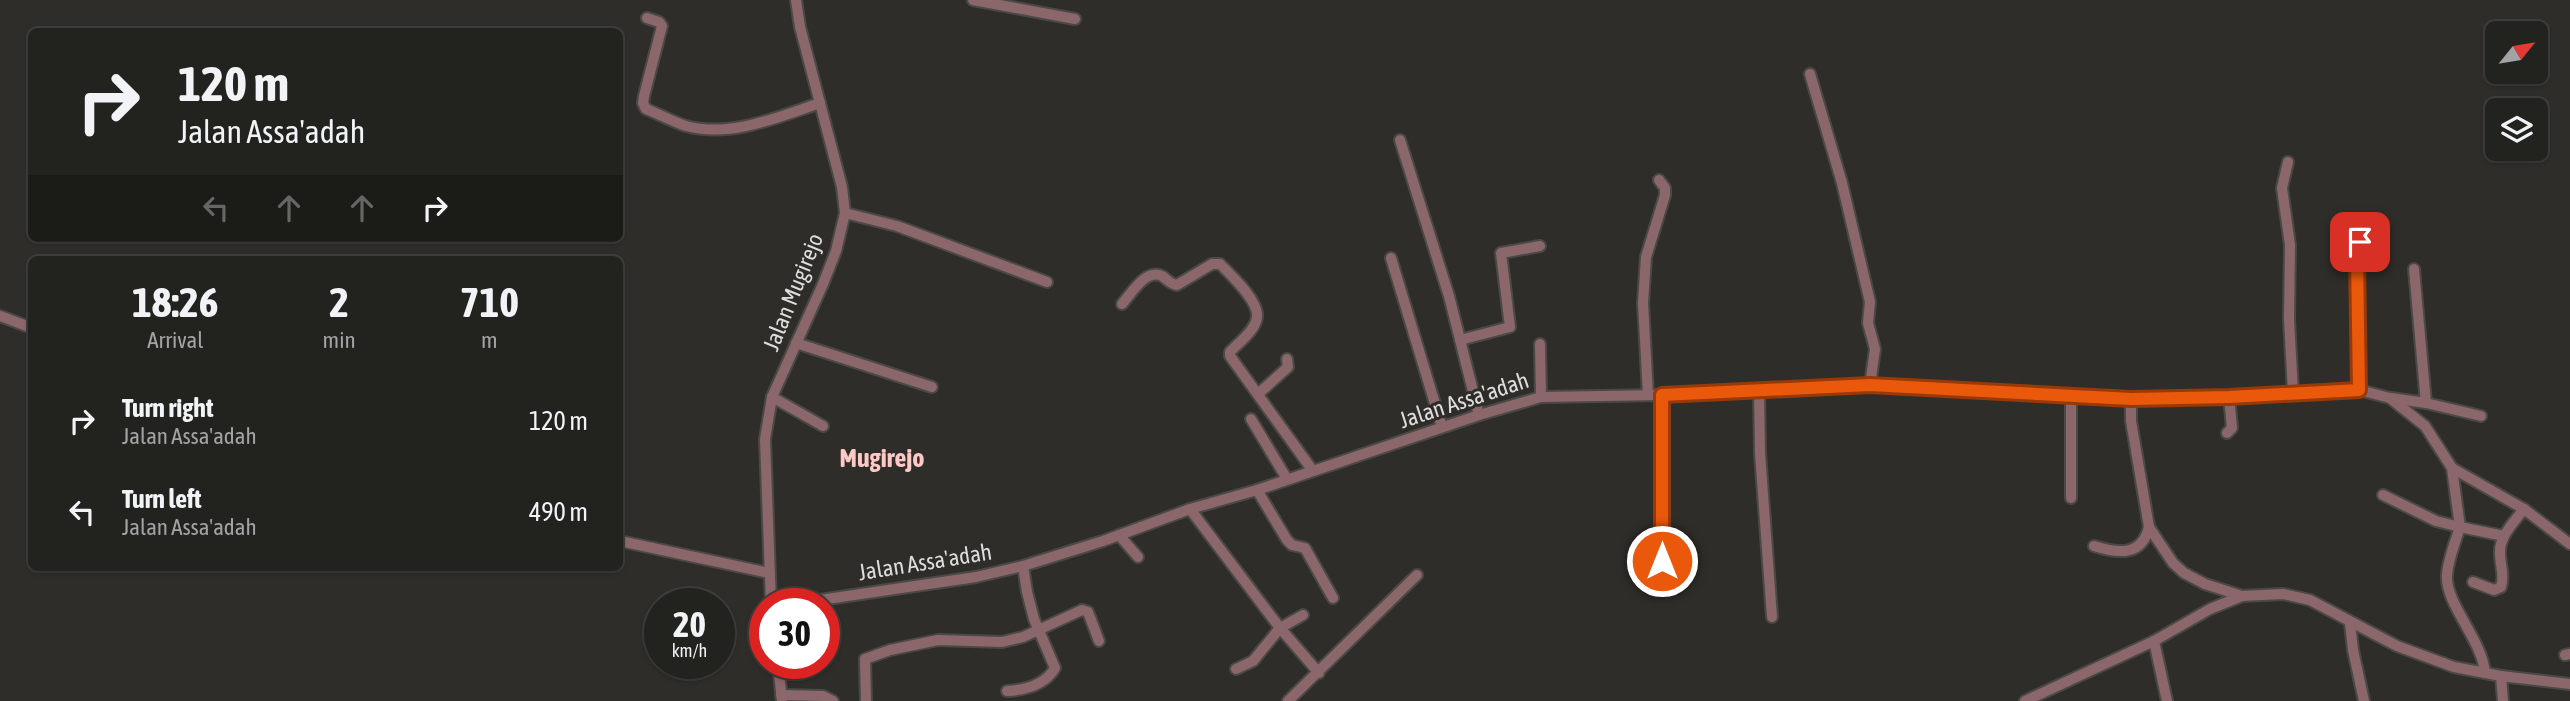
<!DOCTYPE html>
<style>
body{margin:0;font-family:"Asap Condensed",sans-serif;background:#2e2f2c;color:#f1f3f6;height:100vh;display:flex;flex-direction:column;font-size:26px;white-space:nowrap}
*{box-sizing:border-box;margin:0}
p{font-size:23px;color:#a2a4a4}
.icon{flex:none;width:38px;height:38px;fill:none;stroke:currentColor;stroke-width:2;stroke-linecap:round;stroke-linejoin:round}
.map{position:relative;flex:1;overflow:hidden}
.details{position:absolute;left:28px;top:256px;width:595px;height:315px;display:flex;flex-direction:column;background:#22221f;border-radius:10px;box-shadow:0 2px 5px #0004,0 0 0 2px #3f3f3d}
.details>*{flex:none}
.hud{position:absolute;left:28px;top:28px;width:595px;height:214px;border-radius:10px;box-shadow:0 2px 5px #0004,0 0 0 2px #3f3f3d;background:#22221f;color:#f1f3f6;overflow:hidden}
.needle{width:46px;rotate:60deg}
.buttons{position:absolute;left:2485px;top:21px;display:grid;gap:14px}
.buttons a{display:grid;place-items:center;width:63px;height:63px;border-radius:10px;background:#22221f;box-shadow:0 2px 5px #0004,0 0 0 2px #3f3f3d;font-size:35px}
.speed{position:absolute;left:644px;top:588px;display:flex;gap:14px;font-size:35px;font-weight:700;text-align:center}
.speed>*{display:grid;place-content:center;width:91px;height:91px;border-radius:50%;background:#22221f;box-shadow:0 2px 5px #0004,0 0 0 2px #3f3f3d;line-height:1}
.speed small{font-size:18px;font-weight:400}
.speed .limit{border:10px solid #d22;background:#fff;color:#111}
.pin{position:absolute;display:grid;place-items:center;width:60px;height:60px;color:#fff;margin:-30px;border-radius:14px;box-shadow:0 4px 10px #0006}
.me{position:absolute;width:77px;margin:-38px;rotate:0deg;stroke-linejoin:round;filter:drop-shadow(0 0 5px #0008)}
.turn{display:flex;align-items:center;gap:24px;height:147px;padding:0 35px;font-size:32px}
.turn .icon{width:91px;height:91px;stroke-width:2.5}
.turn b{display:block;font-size:49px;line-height:60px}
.lanes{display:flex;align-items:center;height:66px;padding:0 35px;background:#0003;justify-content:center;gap:35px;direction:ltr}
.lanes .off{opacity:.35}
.eta{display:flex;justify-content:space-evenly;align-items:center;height:119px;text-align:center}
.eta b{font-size:42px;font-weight:700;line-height:49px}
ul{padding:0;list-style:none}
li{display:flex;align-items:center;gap:21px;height:91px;padding:0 35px}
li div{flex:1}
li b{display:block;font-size:26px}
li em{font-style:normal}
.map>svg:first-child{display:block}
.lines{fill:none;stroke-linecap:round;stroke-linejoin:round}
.minor-casing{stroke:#4a4945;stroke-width:14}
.minor{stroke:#8b666a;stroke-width:10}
.route-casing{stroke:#983908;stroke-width:18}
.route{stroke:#ea580c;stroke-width:12}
.labels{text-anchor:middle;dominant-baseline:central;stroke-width:6;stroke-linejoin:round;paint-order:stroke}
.street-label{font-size:23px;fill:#dedddb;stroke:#2e2d29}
.quarter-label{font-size:26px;font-weight:bold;fill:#fec9c5;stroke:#2e2d29}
</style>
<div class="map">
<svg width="2570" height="701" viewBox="0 0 2570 701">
<rect width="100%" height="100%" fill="#2e2d29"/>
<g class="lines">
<g class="minor-casing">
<g id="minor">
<polyline points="973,0 1075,19"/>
<path d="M647,18L659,22L662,26L644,96L643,103L646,109C659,114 673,122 686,126C731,138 778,117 820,103"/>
<polyline points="1810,74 1842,183 1870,302 1868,323 1875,349 1870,385"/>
<polyline points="1400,140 1449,296 1479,415"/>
<polyline points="2288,162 2282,188 2290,245 2289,319 2293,392"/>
<polyline points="845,213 897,226 1047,282"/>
<polyline points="1391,258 1442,427"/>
<polyline points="2414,269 2426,403"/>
<path d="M1122,304C1131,294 1146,268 1162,276C1168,280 1170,284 1177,285L1212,264H1220C1231,275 1259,301 1257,317C1256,330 1238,343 1230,352V356L1313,471"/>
<polyline points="0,316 32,328"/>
<polyline points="1460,340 1510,327 1501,253 1540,246"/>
<polyline points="796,343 932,387"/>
<polyline points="1540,344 1541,397"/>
<polyline points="2359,390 2390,398 2425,426 2452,468 2460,527 2504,536"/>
<polyline points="1759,391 1760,453 1772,617"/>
<polyline points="1258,394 1288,367 1287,359"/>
<polyline points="1648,395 1643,303 1646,257 1665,195 1665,188 1659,180"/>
<polyline points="1662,395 1662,561"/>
<polyline points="772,397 823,426"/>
<polyline points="2391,398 2426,403 2481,416"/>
<polyline points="1251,419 1287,479"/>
<polyline points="2227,433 2232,428 2229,397"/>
<polyline points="2452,468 2524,509 2570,544"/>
<polyline points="1257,490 1287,540 1292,545 1305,548 1333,598"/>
<path d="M2383,495L2436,521L2460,527C2455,543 2448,559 2447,575C2445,604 2482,639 2485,673"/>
<polyline points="2071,498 2071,397"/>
<polyline points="1190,509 1280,628 1303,615"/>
<polyline points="2149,527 2173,563 2184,573 2205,584 2242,596 2283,594 2310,600 2397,646 2454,667 2501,676 2503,701"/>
<polyline points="1119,535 1138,557"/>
<polyline points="620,541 769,573"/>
<path d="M2094,546C2119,554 2142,556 2149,527L2131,421V399"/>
<path d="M2473,582L2494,590L2501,587C2505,575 2500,566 2500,553C2499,537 2514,522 2524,509"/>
<polyline points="771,604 765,439 772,397 823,284 836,251 845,213 842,187 800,27 796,0"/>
<polyline points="793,604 976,577 1023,566 1103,541 1190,509 1257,490 1479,415 1541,397 1662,395 1870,385 2131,399 2229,397 2359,390 2357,255 2360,242"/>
<polyline points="2350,623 2353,650 2364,701"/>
<polyline points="2154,641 2167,701"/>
<polyline points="2565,655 2570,654"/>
<polyline points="778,663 782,701"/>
<polyline points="1236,669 1253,661 1280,628 1319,673"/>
<polyline points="2501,676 2570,684"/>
<path d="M1007,691C1025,690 1045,685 1055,668L1034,619L1027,592L1023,566"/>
<polyline points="781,695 823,696 833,701"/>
<polyline points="866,701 865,659 890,650 938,640 1002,642 1023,637 1082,610 1088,612 1099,641"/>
<polyline points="1288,701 1417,575"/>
<polyline points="2025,701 2154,641 2210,609 2242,596"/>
</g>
</g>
<use href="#minor" class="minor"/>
</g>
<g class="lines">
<g class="route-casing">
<polyline id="route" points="1662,561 1662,395 1870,385 2131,399 2229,397 2359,390 2357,256 2360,242"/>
</g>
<use href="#route" class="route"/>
</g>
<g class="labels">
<g class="street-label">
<text transform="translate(793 292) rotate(-68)">Jalan Mugirejo</text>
<text transform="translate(1464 400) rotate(-18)">Jalan Assa'adah</text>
<text transform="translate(925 562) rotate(-9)">Jalan Assa'adah</text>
</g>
<g class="quarter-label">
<text x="882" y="458">Mugirejo</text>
</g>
</g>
</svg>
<div class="buttons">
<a><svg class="needle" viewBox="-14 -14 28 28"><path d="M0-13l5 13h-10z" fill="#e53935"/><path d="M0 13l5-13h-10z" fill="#a2a4a4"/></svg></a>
<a><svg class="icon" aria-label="layers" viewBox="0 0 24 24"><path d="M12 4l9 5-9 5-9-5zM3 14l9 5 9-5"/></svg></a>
</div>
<div class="speed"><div>20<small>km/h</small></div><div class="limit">30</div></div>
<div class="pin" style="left:2360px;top:242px;background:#d93025"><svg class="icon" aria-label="arrive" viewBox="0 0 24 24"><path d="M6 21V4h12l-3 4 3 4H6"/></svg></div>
<svg class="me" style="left:1662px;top:561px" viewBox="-20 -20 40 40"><circle r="17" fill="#ea580c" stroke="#fff" stroke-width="3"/><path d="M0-11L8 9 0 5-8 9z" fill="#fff"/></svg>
<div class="hud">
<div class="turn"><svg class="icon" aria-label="right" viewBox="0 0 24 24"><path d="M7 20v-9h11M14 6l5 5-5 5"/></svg><div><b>120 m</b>Jalan Assa'adah</div></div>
<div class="lanes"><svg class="icon off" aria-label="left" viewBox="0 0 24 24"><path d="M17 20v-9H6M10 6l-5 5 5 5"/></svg><svg class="icon off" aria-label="ahead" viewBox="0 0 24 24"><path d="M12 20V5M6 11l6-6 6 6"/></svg><svg class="icon off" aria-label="ahead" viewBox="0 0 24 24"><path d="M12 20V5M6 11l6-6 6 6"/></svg><svg class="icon" aria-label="right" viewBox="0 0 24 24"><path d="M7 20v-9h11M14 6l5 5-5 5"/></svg></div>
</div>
<section class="details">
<div class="eta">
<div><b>18:26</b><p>Arrival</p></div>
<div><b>2</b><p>min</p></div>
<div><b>710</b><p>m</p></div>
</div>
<ul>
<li><svg class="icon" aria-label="right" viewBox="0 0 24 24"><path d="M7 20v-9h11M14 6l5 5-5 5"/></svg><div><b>Turn right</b><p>Jalan Assa'adah</p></div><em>120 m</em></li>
<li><svg class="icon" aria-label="left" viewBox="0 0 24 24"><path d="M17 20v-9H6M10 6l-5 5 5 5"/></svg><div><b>Turn left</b><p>Jalan Assa'adah</p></div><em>490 m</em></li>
</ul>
</section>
</div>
